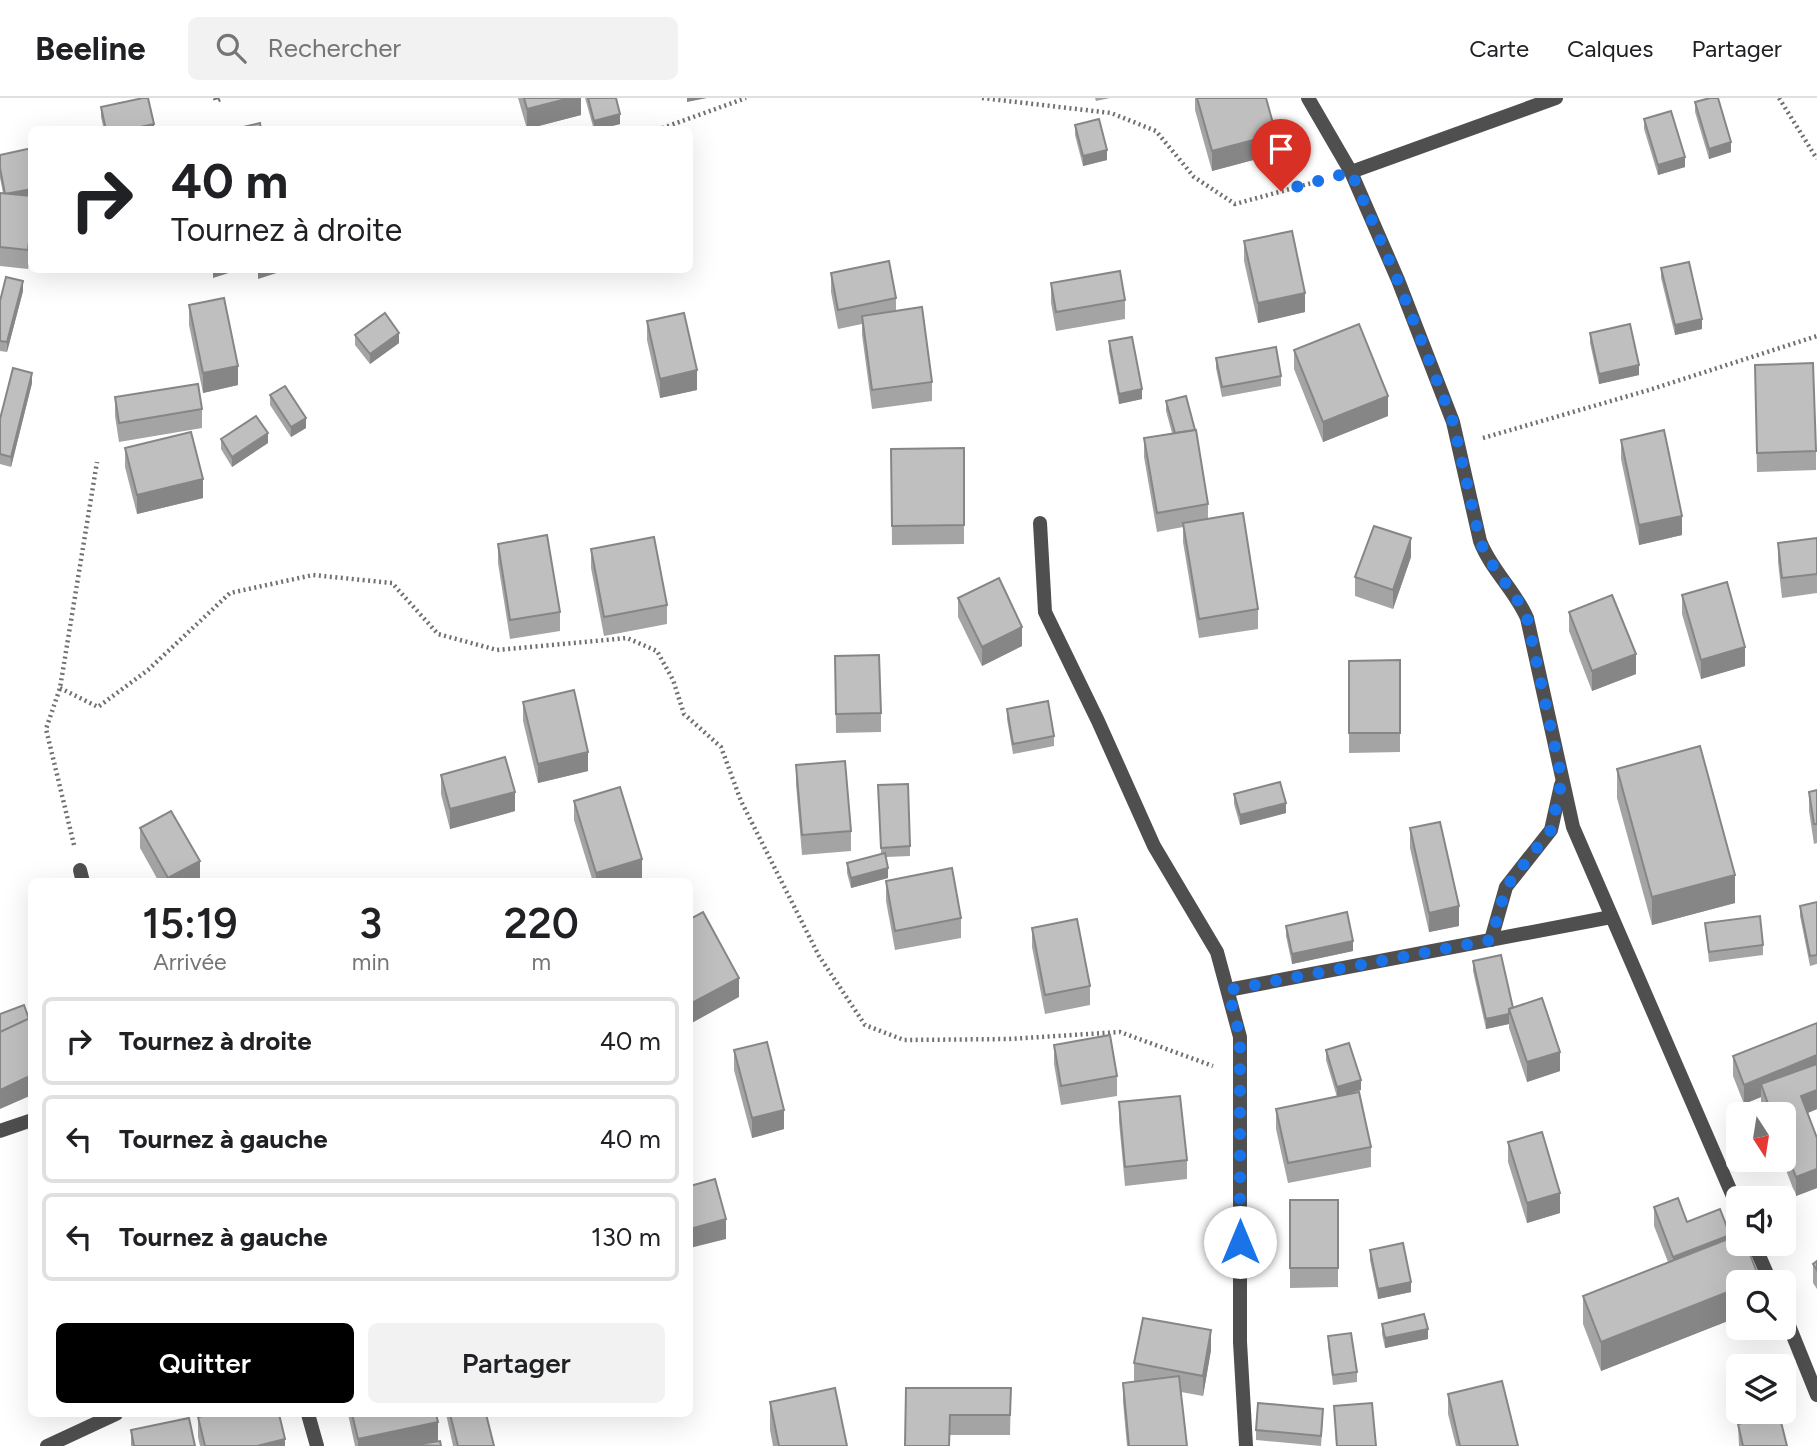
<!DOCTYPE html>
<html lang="fr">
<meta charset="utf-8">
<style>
body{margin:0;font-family:Figtree,sans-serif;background:#f2f2f2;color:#202124;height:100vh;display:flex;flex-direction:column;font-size:26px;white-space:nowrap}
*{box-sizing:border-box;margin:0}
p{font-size:23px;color:#757577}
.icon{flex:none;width:38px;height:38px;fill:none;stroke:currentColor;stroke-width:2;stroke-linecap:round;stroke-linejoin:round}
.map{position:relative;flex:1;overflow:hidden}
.details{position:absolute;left:28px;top:780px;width:665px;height:539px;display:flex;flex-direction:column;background:#fff;border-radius:10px;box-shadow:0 7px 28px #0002}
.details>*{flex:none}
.banner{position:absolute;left:28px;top:28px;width:665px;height:147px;border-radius:10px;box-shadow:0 7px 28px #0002;background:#fff;color:#202124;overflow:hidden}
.needle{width:46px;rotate:168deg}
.tools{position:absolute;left:1726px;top:1004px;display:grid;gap:14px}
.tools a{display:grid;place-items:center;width:70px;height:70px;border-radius:10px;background:#fff;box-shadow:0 7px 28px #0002;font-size:35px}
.pin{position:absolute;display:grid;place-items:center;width:60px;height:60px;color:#fff;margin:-72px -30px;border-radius:50% 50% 50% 0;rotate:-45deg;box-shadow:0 0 7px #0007}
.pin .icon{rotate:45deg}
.me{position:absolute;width:77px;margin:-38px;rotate:0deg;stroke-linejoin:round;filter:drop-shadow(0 0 5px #0008)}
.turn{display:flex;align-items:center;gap:24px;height:147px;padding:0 28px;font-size:32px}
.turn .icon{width:91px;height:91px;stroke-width:2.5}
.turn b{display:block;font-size:49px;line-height:60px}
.eta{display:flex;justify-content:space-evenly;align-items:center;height:119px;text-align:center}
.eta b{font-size:42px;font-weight:600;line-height:49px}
.primary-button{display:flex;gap:14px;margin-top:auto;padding:14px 28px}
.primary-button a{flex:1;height:80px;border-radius:10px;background:#000;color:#fff;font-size:28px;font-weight:600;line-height:80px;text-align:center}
.primary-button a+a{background:#f2f2f2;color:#202124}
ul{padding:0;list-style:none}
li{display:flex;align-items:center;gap:21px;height:88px;margin:0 14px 10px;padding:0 14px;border:4px solid #e0e0e0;border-radius:10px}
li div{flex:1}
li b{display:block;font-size:26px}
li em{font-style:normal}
header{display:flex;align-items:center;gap:42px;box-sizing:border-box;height:98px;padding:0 35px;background:#fff;border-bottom:2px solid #e0e0e0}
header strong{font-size:33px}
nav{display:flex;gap:38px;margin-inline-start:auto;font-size:24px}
.search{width:490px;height:63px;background:#f2f2f2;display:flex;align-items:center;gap:18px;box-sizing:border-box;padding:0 24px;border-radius:10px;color:#757577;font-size:26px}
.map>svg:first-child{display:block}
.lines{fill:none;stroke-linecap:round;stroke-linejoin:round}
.path{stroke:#717171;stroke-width:4.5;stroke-dasharray:2 3.5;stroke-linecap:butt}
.minor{stroke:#4f4f4f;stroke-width:14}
.wall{fill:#a4a4a4}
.shaded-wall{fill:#868686}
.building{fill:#bfbfbf;stroke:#868686;stroke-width:2}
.route{stroke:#1a73e8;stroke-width:12;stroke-dasharray:0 21.6}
</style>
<header>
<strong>Beeline</strong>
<div class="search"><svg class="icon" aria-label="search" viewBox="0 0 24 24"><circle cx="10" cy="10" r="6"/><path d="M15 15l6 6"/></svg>Rechercher</div>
<nav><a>Carte</a><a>Calques</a><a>Partager</a></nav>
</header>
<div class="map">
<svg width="1817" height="1348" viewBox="0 0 1817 1348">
<rect width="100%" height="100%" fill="#fff"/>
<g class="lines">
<g class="path">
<polyline points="215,0 216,3 223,0"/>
<polyline points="982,0 1111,15 1156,33 1194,79 1235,106 1323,82"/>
<polyline points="1779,0 1817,61"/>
<polyline points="657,32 746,0"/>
<polyline points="1483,340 1649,292 1817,238"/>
<polyline points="60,590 98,609 148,572 230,495 313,477 392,485 438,536 497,552 627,540 657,553 673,582 684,616 721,649 741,703 819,858 865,927 904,942 1009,941 1120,934 1213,968"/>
<polyline points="74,747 46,631 60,590 97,364"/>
</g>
<g class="minor">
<path d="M1308,0L1351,74L1398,182L1453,324L1480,443C1491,472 1515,492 1527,520L1573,729L1738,1110"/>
<polyline points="1351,74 1556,0"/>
<polyline points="1040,425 1045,514 1098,623 1154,748 1217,854 1240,939 1240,1244 1246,1348"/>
<polyline points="80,772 83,784"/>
<polyline points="1491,842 1506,789 1551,732 1561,687"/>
<polyline points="1228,892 1611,819"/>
<polyline points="0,1033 32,1022"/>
<polyline points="1754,1146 1771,1185"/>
<polyline points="1783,1213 1817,1297"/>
<polyline points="308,1316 317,1348"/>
<polyline points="47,1348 116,1316"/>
</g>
</g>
<g class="wall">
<polygon points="518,0 581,0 581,17 527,31"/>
<polygon points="585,0 616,0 620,26 598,32 594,32"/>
<polygon points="1095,0 1110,0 1096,3"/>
<polygon points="1195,0 1266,0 1276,56 1212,73 1195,12"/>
<polygon points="1695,4 1731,54 1709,61 1695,14"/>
<polygon points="101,9 154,32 104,32 101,19"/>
<polygon points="1644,21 1685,69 1658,77 1644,31"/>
<polygon points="1075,27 1107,62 1083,68 1075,37"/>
<polygon points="32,50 32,134 28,171 0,168 0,95 3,95 0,80 0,57"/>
<polygon points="1244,143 1305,214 1258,225 1244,163"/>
<polygon points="1661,170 1702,231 1675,237 1661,180"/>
<polygon points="831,175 896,200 896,213 932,284 932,303 872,311 862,237 862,226 838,231 831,194"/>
<polygon points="1051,185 1125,202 1125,221 1056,233 1051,205"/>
<polygon points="23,193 7,254 0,253 0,203"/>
<polygon points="189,207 238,287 203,295 189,227"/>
<polygon points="647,223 697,292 660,300 647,242"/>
<polygon points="1590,235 1639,277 1599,286 1590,245"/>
<polygon points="355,237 399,245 370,266 355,247"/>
<polygon points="1109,243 1142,301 1119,306 1109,253"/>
<polygon points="1294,252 1388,318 1323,344 1294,271"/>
<polygon points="1216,260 1281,278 1281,288 1222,299 1216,270"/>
<polygon points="1755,267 1816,353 1816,372 1757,374"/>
<polygon points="32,285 11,369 0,366 0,321"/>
<polygon points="270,297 306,330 291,339 270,307"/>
<polygon points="115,299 202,311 202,330 119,344 115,318"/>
<polygon points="1166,303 1208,406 1208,421 1258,511 1258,531 1199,540 1183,444 1183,429 1157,434 1144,359 1144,340 1172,335 1166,313"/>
<polygon points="221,341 268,345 232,369 221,351"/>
<polygon points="1621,342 1682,437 1639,447 1621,361"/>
<polygon points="125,350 203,400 137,416 125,369"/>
<polygon points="964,350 964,446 892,447 891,351"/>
<polygon points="1817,440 1817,495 1782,500 1778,464 1778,445"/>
<polygon points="498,446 560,514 560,533 510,541 498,465"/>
<polygon points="591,451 667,507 667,526 604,538 591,470"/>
<polygon points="1411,459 1393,511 1355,498 1355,479"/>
<polygon points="1682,497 1745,568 1701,581 1682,516"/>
<polygon points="958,500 1022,548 982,568 958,519"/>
<polygon points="1569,514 1636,576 1592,593 1569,533"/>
<polygon points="835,558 881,615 881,634 836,635"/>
<polygon points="1400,562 1400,654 1349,655 1349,563"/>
<polygon points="523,604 588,673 538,685 523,623"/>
<polygon points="1007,611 1054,638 1054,648 1013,656 1007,621"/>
<polygon points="796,667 851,733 851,753 802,757 796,686"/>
<polygon points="1617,671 1735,805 1652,827 1617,700"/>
<polygon points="441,677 515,713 450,731 441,696"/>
<polygon points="878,687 910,748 910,758 886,759 888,780 851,790 847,775 847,765 881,756"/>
<polygon points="1817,692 1817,745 1814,746 1809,713 1809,694"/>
<polygon points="1234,696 1286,715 1240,727 1234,706"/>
<polygon points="574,703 642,781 631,784 593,784 574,722"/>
<polygon points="140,730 200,782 197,784 159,784 140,750"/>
<polygon points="1410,730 1459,828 1429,834 1410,750"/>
<polygon points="886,783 961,820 961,840 895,852 886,803"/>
<polygon points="1817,804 1817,866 1810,868 1800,818 1800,808"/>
<polygon points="1705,825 1763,847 1763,857 1709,864"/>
<polygon points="1286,828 1353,853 1292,866 1286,838"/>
<polygon points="1032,830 1090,888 1090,907 1045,916 1032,849"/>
<polygon points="1473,863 1513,910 1560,973 1527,984 1509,930 1509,926 1486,931 1473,873"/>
<polygon points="1817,925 1817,1011 1807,1015 1817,1040 1817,1090 1796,1098 1782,1062 1783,1062 1783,1017 1765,1017 1761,1006 1761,999 1744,1006 1733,978 1733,958"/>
<polygon points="1054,947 1117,978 1117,998 1061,1007 1054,966"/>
<polygon points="734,952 784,1031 752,1040 734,972"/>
<polygon points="1326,952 1361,992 1338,999 1371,1049 1371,1069 1288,1085 1276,1031 1276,1011 1337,999 1326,962"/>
<polygon points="1119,1004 1187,1062 1187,1081 1125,1088 1119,1024"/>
<polygon points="1508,1044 1560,1115 1527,1125 1508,1064"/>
<polygon points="1290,1102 1338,1102 1338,1189 1290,1190"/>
<polygon points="1654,1109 1687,1124 1730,1140 1760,1185 1738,1185 1738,1219 1601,1273 1583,1226 1583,1198 1668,1164 1654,1128"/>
<polygon points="1370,1152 1411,1194 1378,1201 1370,1162"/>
<polygon points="1817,1163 1817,1191 1813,1185 1813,1166"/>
<polygon points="1382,1226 1428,1241 1385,1250 1382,1236"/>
<polygon points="1328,1238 1357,1274 1357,1284 1333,1287 1328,1248"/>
<polygon points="1211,1252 1203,1298 1181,1294 1187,1348 1127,1348 1123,1304 1123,1285 1134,1283 1134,1265"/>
<polygon points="906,1290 1011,1290 1010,1337 950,1337"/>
<polygon points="1448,1296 1518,1348 1456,1348 1448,1316"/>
<polygon points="770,1304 847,1348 773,1348 770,1332"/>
<polygon points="1334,1308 1376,1348 1336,1348"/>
<polygon points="348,1316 436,1316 438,1343 441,1348 355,1348"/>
<polygon points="446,1316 486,1316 494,1348 453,1348"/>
<polygon points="198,1319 285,1348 200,1348 198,1339"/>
<polygon points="1323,1321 1321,1348 1256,1342 1256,1332"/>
<polygon points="1738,1326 1787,1348 1739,1348"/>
<polygon points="131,1332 195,1348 131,1348"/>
</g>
<g class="shaded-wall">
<polygon points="570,0 581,0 581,17 527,31 527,11"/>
<polygon points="687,0 707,0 687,4"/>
<polygon points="620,16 620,26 594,32 594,23"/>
<polygon points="154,26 154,32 126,32"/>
<polygon points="1276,36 1276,56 1212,73 1212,53"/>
<polygon points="1731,44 1731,54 1709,61 1709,51"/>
<polygon points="1107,52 1107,62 1083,68 1083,58"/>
<polygon points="1685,59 1685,69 1658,77 1658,67"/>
<polygon points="32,91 32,101 5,96"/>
<polygon points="32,114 32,134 28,171 28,152"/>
<polygon points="213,172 235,172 235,173 213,180"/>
<polygon points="258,172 286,172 258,181"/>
<polygon points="23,183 23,193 7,254 7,244"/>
<polygon points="1305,195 1305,214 1258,225 1258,205"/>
<polygon points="1702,221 1702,231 1675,237 1675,227"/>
<polygon points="399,235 399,245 370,266 370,256"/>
<polygon points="1639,267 1639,277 1599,286 1599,276"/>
<polygon points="238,268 238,287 203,295 203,275"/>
<polygon points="697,272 697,292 660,300 660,281"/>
<polygon points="32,275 32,285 11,369 11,359"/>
<polygon points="1142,291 1142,301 1119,306 1119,296"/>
<polygon points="1388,298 1388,318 1323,344 1323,324"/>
<polygon points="306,320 306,330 291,339 291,329"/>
<polygon points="268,335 268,345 232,369 232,359"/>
<polygon points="203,381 203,400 137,416 137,397"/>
<polygon points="1682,418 1682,437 1639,447 1639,427"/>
<polygon points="1411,440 1411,459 1393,511 1393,492"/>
<polygon points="1022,529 1022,548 982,568 982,549"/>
<polygon points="1745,549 1745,568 1701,581 1701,562"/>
<polygon points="1636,556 1636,576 1592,593 1592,573"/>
<polygon points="588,654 588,673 538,685 538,666"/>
<polygon points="515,694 515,713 450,731 450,711"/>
<polygon points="1286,705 1286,715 1240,727 1240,717"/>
<polygon points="642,761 642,781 631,784 596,784 596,775"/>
<polygon points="200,763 200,782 197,784 168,784 168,780"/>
<polygon points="888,770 888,780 851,790 851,780"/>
<polygon points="1735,777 1735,805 1652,827 1652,799"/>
<polygon points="1459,808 1459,828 1429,834 1429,815"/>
<polygon points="1353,843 1353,853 1292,866 1292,856"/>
<polygon points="739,880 739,899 690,926 690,906"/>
<polygon points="1509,916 1509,926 1486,931 1486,921"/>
<polygon points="1560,954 1560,973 1527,984 1527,964"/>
<polygon points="1817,957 1817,977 1761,986 1761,999 1744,1006 1744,987"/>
<polygon points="32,977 32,997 0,1011 0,992"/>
<polygon points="1361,982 1361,992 1337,999 1337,989"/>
<polygon points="1817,992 1817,1011 1801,1018 1801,998"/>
<polygon points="784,1012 784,1031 752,1040 752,1020"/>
<polygon points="1817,1071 1817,1090 1796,1098 1796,1079"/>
<polygon points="1560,1095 1560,1115 1527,1125 1527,1105"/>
<polygon points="726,1121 726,1141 690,1150 690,1131"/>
<polygon points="1730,1137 1730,1157 1673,1178 1673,1159"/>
<polygon points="1411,1184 1411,1194 1378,1201 1378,1191"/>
<polygon points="1738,1190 1738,1219 1601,1273 1601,1244"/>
<polygon points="1428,1231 1428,1241 1385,1250 1385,1240"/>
<polygon points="1211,1232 1211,1252 1203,1298 1203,1278"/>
<polygon points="438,1324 438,1344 417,1348 358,1348 358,1341"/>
<polygon points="285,1341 285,1348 257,1348"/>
</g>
<g class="building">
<polygon points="143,0 148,0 154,26 126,32 106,32 101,9"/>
<polygon points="524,0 570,0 527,11"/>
<polygon points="588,0 616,0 620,16 594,23"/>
<polygon points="1197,0 1266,0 1276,36 1212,53"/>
<polygon points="1710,0 1718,0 1731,44 1709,51 1695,4"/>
<polygon points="1671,13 1685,59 1658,67 1644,21"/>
<polygon points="1099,21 1107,52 1083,58 1075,27"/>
<polygon points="260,25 261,32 235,31"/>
<polygon points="32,50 32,91 5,96 0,70 0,57"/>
<polygon points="0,95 32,98 32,114 28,152 0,149"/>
<polygon points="1292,133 1305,195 1258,205 1244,143"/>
<polygon points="889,163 896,200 838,212 831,175"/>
<polygon points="1689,164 1702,221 1675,227 1661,170"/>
<polygon points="1120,173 1125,202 1056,214 1051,185"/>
<polygon points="6,179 23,183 7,244 0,243 0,203"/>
<polygon points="224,200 238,268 203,275 189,207"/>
<polygon points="922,209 932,284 872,292 862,218"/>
<polygon points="385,215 399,235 370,256 355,237"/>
<polygon points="684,215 697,272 660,281 647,223"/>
<polygon points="1359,226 1388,298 1323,324 1294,252"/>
<polygon points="1630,226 1639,267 1599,276 1590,235"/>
<polygon points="1132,239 1142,291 1119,296 1109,243"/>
<polygon points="1276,249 1281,278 1222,289 1216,260"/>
<polygon points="1813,265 1816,353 1757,355 1755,267"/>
<polygon points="13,270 32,275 11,359 0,356 0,321"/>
<polygon points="198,286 202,311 119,325 115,299"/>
<polygon points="285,288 306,320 291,329 270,297"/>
<polygon points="1186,298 1195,332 1175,335 1166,303"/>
<polygon points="256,318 268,335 232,359 221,341"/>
<polygon points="1196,332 1208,406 1157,415 1144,340"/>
<polygon points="1664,332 1682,418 1639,427 1621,342"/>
<polygon points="191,334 203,381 137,397 125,350"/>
<polygon points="964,350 964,427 892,428 891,351"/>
<polygon points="1243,415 1258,511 1199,521 1183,425"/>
<polygon points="1374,428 1411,440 1393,492 1355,479"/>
<polygon points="547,437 560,514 510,522 498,446"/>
<polygon points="654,439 667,507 604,519 591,451"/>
<polygon points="1817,440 1817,476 1782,480 1778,445"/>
<polygon points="999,480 1022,529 982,549 958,500"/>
<polygon points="1727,484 1745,549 1701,562 1682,497"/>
<polygon points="1612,497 1636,556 1592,573 1569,514"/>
<polygon points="879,557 881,615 836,616 835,558"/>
<polygon points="1400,562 1400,635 1349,635 1349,563"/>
<polygon points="574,592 588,654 538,666 523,604"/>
<polygon points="1048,603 1054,638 1013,646 1007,611"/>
<polygon points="1700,648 1735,777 1652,799 1617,671"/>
<polygon points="505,659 515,694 450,711 441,677"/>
<polygon points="845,663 851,733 802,737 796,667"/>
<polygon points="1280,684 1286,705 1240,717 1234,696"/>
<polygon points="908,686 910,748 881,750 878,687"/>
<polygon points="620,689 642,761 596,775 574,703"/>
<polygon points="1817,692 1817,726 1814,726 1809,694"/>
<polygon points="171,713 200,763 168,780 140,730"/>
<polygon points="1440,724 1459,808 1429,815 1410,730"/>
<polygon points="885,755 888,770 851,780 847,765"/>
<polygon points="952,770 961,820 895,833 886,783"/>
<polygon points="1817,804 1817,857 1810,858 1800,808"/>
<polygon points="703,814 739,880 690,906 690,821"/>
<polygon points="1347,814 1353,843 1292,856 1286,828"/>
<polygon points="1760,818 1763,847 1709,854 1705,825"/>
<polygon points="1077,821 1090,888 1045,897 1032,830"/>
<polygon points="1501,857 1513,910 1509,911 1509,916 1486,921 1473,863"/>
<polygon points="1542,900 1560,954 1527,964 1509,911"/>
<polygon points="24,907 29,921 0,934 0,916"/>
<polygon points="32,919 32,977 0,992 0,934"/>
<polygon points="1817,925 1817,957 1744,987 1733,958"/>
<polygon points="1110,937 1117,978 1061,988 1054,947"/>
<polygon points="767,944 784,1012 752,1020 734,952"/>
<polygon points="1349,945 1361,982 1337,989 1326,952"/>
<polygon points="1817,966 1817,992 1801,998 1817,1040 1817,1071 1796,1079 1783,1046 1783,1017 1772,1017 1761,986"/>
<polygon points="1359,994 1371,1049 1288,1065 1276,1011"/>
<polygon points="1180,998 1187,1062 1125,1069 1119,1004"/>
<polygon points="1542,1034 1560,1095 1527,1105 1508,1044"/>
<polygon points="715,1081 726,1121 690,1131 690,1088"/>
<polygon points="1678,1100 1687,1124 1720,1111 1730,1137 1673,1159 1654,1109"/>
<rect x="1290" y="1102" width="48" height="68"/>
<polygon points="1738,1137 1738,1146 1746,1146 1760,1182 1752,1185 1738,1185 1738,1190 1601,1244 1583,1198"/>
<polygon points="1403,1145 1411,1184 1378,1191 1370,1152"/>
<polygon points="1817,1163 1817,1172 1813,1166"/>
<polygon points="1424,1216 1428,1231 1385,1240 1382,1226"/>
<polygon points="1143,1220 1211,1232 1203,1278 1134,1265"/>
<polygon points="1351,1235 1357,1274 1333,1277 1328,1238"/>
<polygon points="1179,1278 1187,1348 1129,1348 1123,1285"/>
<polygon points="1502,1283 1518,1348 1460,1348 1448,1296"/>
<polygon points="835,1290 847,1348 779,1348 770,1304"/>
<polygon points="906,1290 1011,1290 1010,1317 950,1317 949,1348 905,1348"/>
<polygon points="1258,1305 1323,1311 1321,1338 1256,1332"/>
<polygon points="1372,1305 1376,1348 1337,1348 1334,1308"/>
<polygon points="212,1316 279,1316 285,1341 257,1348 205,1348 198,1319"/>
<polygon points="352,1316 436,1316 438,1324 358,1341"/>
<polygon points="450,1316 486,1316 494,1348 458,1348"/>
<polygon points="1779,1316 1787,1348 1743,1348 1738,1326"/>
<polygon points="189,1320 195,1348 134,1348 131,1332"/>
<polygon points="440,1343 441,1348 412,1347"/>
</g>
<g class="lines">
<path class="route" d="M1240,1144V939L1228,892L1491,842L1506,789L1551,732L1562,682L1527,520C1515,492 1491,472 1480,443L1453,324L1398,183L1351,74L1281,93"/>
</g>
</svg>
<div class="tools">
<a><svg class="needle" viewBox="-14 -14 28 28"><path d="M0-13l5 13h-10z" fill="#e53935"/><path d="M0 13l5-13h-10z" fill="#757577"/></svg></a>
<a><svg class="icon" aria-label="sound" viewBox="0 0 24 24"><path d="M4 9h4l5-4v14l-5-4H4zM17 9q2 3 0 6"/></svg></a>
<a><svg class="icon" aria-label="search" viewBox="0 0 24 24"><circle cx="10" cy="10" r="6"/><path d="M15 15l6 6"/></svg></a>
<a><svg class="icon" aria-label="layers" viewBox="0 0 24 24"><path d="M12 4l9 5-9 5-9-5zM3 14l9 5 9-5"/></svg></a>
</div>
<div class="pin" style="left:1281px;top:93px;background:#d93025"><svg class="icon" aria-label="arrive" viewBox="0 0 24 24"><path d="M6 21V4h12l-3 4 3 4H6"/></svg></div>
<svg class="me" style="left:1240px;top:1144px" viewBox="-20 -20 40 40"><circle r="19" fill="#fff"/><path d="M0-13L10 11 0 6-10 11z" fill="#1a73e8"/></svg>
<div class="banner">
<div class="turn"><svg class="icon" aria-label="right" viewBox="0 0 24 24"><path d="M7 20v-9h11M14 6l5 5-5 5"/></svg><div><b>40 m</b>Tournez à droite</div></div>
</div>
<section class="details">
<div class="eta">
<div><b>15:19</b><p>Arrivée</p></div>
<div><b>3</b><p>min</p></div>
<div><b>220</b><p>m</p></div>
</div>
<ul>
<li><svg class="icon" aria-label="right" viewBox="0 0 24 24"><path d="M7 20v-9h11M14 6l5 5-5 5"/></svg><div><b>Tournez à droite</b></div><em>40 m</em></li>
<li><svg class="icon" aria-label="left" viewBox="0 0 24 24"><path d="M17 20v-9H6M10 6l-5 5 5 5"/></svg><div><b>Tournez à gauche</b></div><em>40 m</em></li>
<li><svg class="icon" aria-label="left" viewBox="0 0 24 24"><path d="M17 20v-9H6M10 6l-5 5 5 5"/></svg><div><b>Tournez à gauche</b></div><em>130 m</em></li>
</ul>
<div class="primary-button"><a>Quitter</a><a>Partager</a></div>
</section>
</div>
